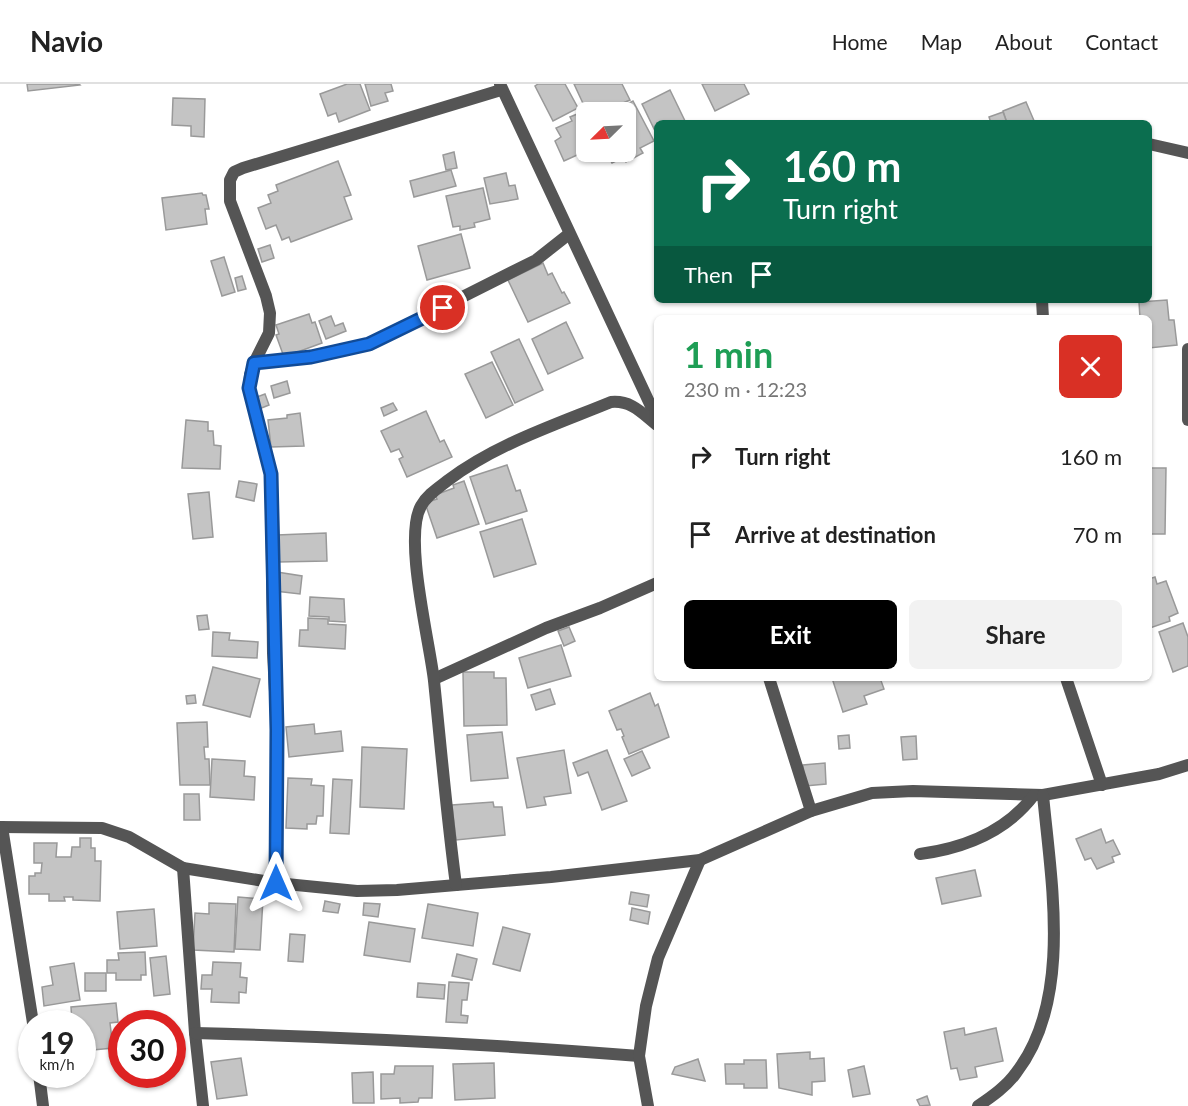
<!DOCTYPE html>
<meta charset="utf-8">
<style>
body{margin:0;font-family:Lato,sans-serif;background:#f2f2f2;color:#222;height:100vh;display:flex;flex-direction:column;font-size:22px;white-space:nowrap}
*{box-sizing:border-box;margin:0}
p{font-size:20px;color:#767676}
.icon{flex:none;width:33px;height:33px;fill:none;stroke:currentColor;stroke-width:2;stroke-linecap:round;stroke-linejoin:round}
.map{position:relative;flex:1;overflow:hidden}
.drawer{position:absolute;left:654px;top:231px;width:498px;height:366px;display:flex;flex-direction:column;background:#fff;border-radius:9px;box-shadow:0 2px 4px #0004}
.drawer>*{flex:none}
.guide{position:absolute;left:654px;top:36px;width:498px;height:183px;border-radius:9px;box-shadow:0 2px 4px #0004;background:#0b6e4f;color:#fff;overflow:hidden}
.needle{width:39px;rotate:246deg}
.fabs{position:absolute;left:576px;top:18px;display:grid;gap:12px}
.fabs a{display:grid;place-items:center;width:60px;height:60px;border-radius:9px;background:#fff;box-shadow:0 2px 4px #0004;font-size:30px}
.speed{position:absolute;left:18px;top:926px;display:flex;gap:12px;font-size:30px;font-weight:700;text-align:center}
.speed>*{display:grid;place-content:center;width:78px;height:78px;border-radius:50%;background:#fff;box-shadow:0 2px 4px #0004;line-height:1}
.speed small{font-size:15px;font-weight:400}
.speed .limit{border:9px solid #d22;background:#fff;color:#111}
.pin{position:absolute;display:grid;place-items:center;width:51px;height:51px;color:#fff;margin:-26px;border:3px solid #fff;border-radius:50%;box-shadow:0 2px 6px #0007}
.me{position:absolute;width:66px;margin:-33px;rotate:0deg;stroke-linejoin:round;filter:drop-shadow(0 0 4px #0008)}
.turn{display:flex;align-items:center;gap:21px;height:126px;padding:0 30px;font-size:27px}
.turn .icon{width:78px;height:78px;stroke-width:2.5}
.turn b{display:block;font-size:42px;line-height:51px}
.then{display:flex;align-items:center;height:57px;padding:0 30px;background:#0003;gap:12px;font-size:22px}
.round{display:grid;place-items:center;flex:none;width:63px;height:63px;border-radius:9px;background:#f2f2f2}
.summary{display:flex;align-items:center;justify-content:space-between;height:102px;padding:0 30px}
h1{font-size:36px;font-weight:700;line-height:45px;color:#1e9e55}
.primary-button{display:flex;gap:12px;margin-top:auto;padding:12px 30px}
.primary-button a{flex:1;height:69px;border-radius:9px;background:#000;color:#fff;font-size:24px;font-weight:700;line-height:69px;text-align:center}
.primary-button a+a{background:#f2f2f2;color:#222}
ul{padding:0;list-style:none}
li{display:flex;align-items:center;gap:18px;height:78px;padding:0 30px}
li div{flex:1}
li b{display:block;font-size:22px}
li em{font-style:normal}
header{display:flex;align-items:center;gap:36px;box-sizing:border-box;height:84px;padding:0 30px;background:#fff;border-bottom:2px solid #e0e0e0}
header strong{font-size:28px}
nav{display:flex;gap:33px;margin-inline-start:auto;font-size:21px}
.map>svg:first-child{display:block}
.building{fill:#c4c4c4;stroke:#999;stroke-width:1.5}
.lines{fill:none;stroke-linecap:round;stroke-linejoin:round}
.street{stroke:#555;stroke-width:12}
.route-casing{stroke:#114b97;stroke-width:15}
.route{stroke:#1a73e8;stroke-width:10}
</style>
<header>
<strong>Navio</strong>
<nav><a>Home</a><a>Map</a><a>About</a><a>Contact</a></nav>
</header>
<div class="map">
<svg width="1188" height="1022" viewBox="0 0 1188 1022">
<rect width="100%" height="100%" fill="#fff"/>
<g class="building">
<polygon points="27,0 79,0 80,1 28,7"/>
<polygon points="347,0 360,0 370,26 339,38 336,29 328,32 320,10"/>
<polygon points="365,0 391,0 393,7 385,9 388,17 371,22"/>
<polygon points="538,0 565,0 578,24 553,37 535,2"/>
<polygon points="574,0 622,0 630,16 602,28 587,28"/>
<polygon points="702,0 744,0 749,10 715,27"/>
<polygon points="670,6 686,39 657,39 657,51 642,20"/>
<polygon points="173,14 205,15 204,53 191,52 191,42 172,41"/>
<polygon points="633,17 654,57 640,64 643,69 626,78 624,73 612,79 606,68 626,68 626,28 617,28 616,26"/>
<polygon points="1026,18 1035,39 1007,39 1003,27"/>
<polygon points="582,28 586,38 586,67 564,77 555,57 561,53 556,44 572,37 570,33"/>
<polygon points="1003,28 1007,39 991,39 989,33"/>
<polygon points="454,68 457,84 446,86 443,71"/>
<polygon points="338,77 351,111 344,113 352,135 291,158 289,153 282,156 276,141 266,145 258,124 271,119 268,111 278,107 276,101"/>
<polygon points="451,86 456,102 414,113 410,97"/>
<polygon points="506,89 509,102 515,101 518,115 490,120 484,94"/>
<polygon points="483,104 490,135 474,139 475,143 460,146 460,142 453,143 446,112"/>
<polygon points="202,109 203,111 206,111 209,125 205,125 207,140 166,146 162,114"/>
<polygon points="461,150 470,184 427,196 418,162"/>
<polygon points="270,161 274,174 262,178 258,165"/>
<polygon points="224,173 235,208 222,212 211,177"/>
<polygon points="543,179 548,191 552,189 562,209 564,208 570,219 528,238 508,196"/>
<polygon points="242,192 246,205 238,207 235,194"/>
<polygon points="1167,216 1169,236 1174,236 1177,261 1149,264 1149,234 1140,234 1139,218"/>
<polygon points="309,230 312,239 315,238 322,259 284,273 276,251 279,250 276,241"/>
<polygon points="331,232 335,242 343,239 346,247 326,255 319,237"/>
<polygon points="566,238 583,274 548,290 532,255"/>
<polygon points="519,255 543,306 515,319 491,268"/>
<polygon points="492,278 513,321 486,334 465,290"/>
<polygon points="287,297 290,309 274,314 271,302"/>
<polygon points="265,310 269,321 259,325 254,314"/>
<polygon points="393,319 397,326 384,332 381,324"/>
<polygon points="426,327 440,358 444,356 452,373 407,393 399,375 403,373 399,365 391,368 381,347"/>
<polygon points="300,329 304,362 271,363 268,336 287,334 287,331"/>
<polygon points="186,336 208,338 208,347 213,347 214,361 221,362 220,385 182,384"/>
<polygon points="507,381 516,407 520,406 527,427 486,440 470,393"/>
<polygon points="1149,384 1166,384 1165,450 1149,450"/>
<polygon points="239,397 257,400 254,417 236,413"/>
<polygon points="464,397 479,440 437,454 425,419 437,415 435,411 454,404 453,401"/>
<polygon points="209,408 213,453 193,455 188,410"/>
<polygon points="522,435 536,480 494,493 480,448"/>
<polygon points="326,449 327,477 278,478 277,451"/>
<polygon points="277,488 302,492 300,510 275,507"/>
<polygon points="1155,493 1157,500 1166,497 1178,529 1169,533 1170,537 1150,544 1149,495"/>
<polygon points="310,513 344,515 345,538 329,537 329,533 309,532"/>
<polygon points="207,531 209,545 199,546 197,532"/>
<polygon points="308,534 328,535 328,540 346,541 345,565 299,562 300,546 308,546"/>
<polygon points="1183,539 1188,553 1188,582 1173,588 1159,548"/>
<polygon points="569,543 575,557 564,562 558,547"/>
<polygon points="213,548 230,549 229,556 258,558 257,574 212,572"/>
<polygon points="561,561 571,592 528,604 519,574"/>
<polygon points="213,583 260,595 250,633 203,621"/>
<polygon points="463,588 494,588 494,594 506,594 507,641 464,642"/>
<polygon points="832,594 880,594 884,605 864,612 867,620 843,628"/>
<polygon points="550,605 555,620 536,626 531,611"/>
<polygon points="650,609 655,622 658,620 669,653 629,670 622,653 624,652 621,645 617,646 609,627"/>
<polygon points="195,611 196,619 187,620 186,612"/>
<polygon points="207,638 208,663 204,663 205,675 209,675 210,701 180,701 177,639"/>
<polygon points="314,640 315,650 341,647 343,667 289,673 286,643"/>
<polygon points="502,648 508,694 471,697 467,651"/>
<polygon points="849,651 850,664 839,665 838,652"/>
<polygon points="916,652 917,675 903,676 901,653"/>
<polygon points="362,663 407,665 404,725 360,723"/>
<polygon points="564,666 571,709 544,713 546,721 527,724 517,674"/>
<polygon points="607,666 627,717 602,726 588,688 578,692 573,679"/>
<polygon points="642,667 650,684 632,692 624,675"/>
<polygon points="212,675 245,677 244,692 255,693 254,716 210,713"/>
<polygon points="825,679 826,700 805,702 803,681"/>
<polygon points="288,694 312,695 311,701 324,702 323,732 317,732 316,740 307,740 307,745 286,744"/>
<polygon points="333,695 352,696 349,750 330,749"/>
<polygon points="184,710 199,710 200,736 184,736"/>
<polygon points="493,718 494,723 502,723 505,751 456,756 452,721"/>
<polygon points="1101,745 1106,759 1113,756 1120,770 1112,773 1114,778 1097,785 1091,774 1085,776 1076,755"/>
<polygon points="80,754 91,754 91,764 95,764 95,777 101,777 100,817 73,816 73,813 64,813 65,817 49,817 49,810 29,810 29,792 35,792 35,789 41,789 42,779 34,779 34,759 57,759 56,773 71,773 72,763 80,763"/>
<polygon points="975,786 981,812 942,820 936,794"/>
<polygon points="631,808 649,811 647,823 629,820"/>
<polygon points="238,813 263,815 260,866 235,865"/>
<polygon points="325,817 340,820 338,829 323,827"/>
<polygon points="209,819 236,820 234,868 193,866 195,829 209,830"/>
<polygon points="364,819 380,820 378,833 363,831"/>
<polygon points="428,820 478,829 473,862 422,854"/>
<polygon points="632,824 650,828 648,840 630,836"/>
<polygon points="154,825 157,862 120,865 117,828"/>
<polygon points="369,838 415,845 410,878 364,871"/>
<polygon points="503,843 530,850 520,887 493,880"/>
<polygon points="290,850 305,851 303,878 288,877"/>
<polygon points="145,868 146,891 141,891 141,896 116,896 116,889 107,889 107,876 119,876 118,869"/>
<polygon points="457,870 477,875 472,896 452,892"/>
<polygon points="166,872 170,910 154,912 150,874"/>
<polygon points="213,878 241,879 240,893 247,894 246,909 239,908 239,919 211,918 212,905 201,905 202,891 212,891"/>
<polygon points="74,879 80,916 44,922 42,903 53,901 50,883"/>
<rect x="85" y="889" width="21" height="18"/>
<polygon points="449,898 469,899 467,916 462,916 461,931 468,932 467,939 446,938"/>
<polygon points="418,899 445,901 444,915 417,913"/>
<polygon points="116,919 118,938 110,939 113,964 83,967 82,939 72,939 71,923"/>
<polygon points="964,944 965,951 996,944 1003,977 975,983 977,993 960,996 957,984 951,985 944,948"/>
<polygon points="810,968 810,975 824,974 825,997 812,998 812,1011 779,1004 777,970"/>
<polygon points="241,974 247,1011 217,1015 211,978"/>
<polygon points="698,975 705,997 672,990 675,983"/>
<polygon points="744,976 766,976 767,1004 744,1004 744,1000 726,1000 725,980 744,980"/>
<polygon points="494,979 495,1014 455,1016 453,980"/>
<polygon points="395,982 433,982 432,1014 419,1014 418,1018 400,1019 400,1014 381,1015 381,990 394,990"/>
<polygon points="864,982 870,1010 853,1013 848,986"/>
<polygon points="373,988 374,1019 353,1019 352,989"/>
<polygon points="927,1012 930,1021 920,1022 917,1016"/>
</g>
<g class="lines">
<g class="street">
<polyline points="500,0 657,335"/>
<polyline points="1149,60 1188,69"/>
<polyline points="1042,216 1043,234"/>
<polyline points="1188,265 1188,336"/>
<polyline points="254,279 311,273 369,260 536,176 569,150"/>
<polyline points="769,594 811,727"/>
<polyline points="1066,594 1102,701"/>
<polyline points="434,595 546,544 600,524 657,499"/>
<polyline points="0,743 102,744 129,753 183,784 276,799 357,807 397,806 551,793 700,776 811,727 872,709 913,707 1043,711 1159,690 1188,681"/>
<polyline points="2,743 33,939"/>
<path d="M920,770C965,764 1006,748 1034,711"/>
<polyline points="183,784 195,949 203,1022"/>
<polyline points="276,799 277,646 273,569 271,391 249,304 250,291 254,279 269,249 270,229 266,212 230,117 230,96 234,88 243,84 501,6"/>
<path d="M456,801C447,734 441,665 434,597C430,559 403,454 421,422C427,411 438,404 447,397C496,360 555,341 611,318C631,316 642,329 657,341"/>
<path d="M195,949C343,953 491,960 639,972"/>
<polyline points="39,990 43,1022"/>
<polyline points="648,1022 639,972 646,922 658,874 700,776"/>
<path d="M978,1022C991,1013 1007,1002 1016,989C1073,916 1051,797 1043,711"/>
</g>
</g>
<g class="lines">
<g class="route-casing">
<polyline id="route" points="276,799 277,646 271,390 249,304 254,279 311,273 369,260 443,224"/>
</g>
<use href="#route" class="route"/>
</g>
</svg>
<div class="fabs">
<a><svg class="needle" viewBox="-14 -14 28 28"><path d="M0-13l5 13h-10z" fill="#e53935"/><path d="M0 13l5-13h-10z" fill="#767676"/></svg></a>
</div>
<div class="speed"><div>19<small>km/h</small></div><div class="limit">30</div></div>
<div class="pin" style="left:443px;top:224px;background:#d93025"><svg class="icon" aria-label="arrive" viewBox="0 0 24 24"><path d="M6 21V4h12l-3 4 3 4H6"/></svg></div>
<svg class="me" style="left:276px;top:799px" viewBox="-20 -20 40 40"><path d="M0-17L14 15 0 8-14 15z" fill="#1a73e8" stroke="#fff" stroke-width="4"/></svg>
<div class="guide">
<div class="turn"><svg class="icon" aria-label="right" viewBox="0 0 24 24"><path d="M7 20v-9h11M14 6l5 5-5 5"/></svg><div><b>160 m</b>Turn right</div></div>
<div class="then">Then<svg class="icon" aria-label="arrive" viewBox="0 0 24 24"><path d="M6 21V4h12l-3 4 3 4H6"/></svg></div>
</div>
<section class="drawer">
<div class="summary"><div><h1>1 min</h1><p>230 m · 12:23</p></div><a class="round" style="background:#d93025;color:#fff"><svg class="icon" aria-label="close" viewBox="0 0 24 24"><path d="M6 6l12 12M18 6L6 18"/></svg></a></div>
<ul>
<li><svg class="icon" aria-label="right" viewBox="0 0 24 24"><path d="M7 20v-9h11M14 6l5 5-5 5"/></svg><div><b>Turn right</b></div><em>160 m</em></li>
<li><svg class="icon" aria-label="arrive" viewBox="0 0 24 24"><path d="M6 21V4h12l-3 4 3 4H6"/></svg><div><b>Arrive at destination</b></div><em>70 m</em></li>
</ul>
<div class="primary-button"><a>Exit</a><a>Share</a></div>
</section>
</div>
